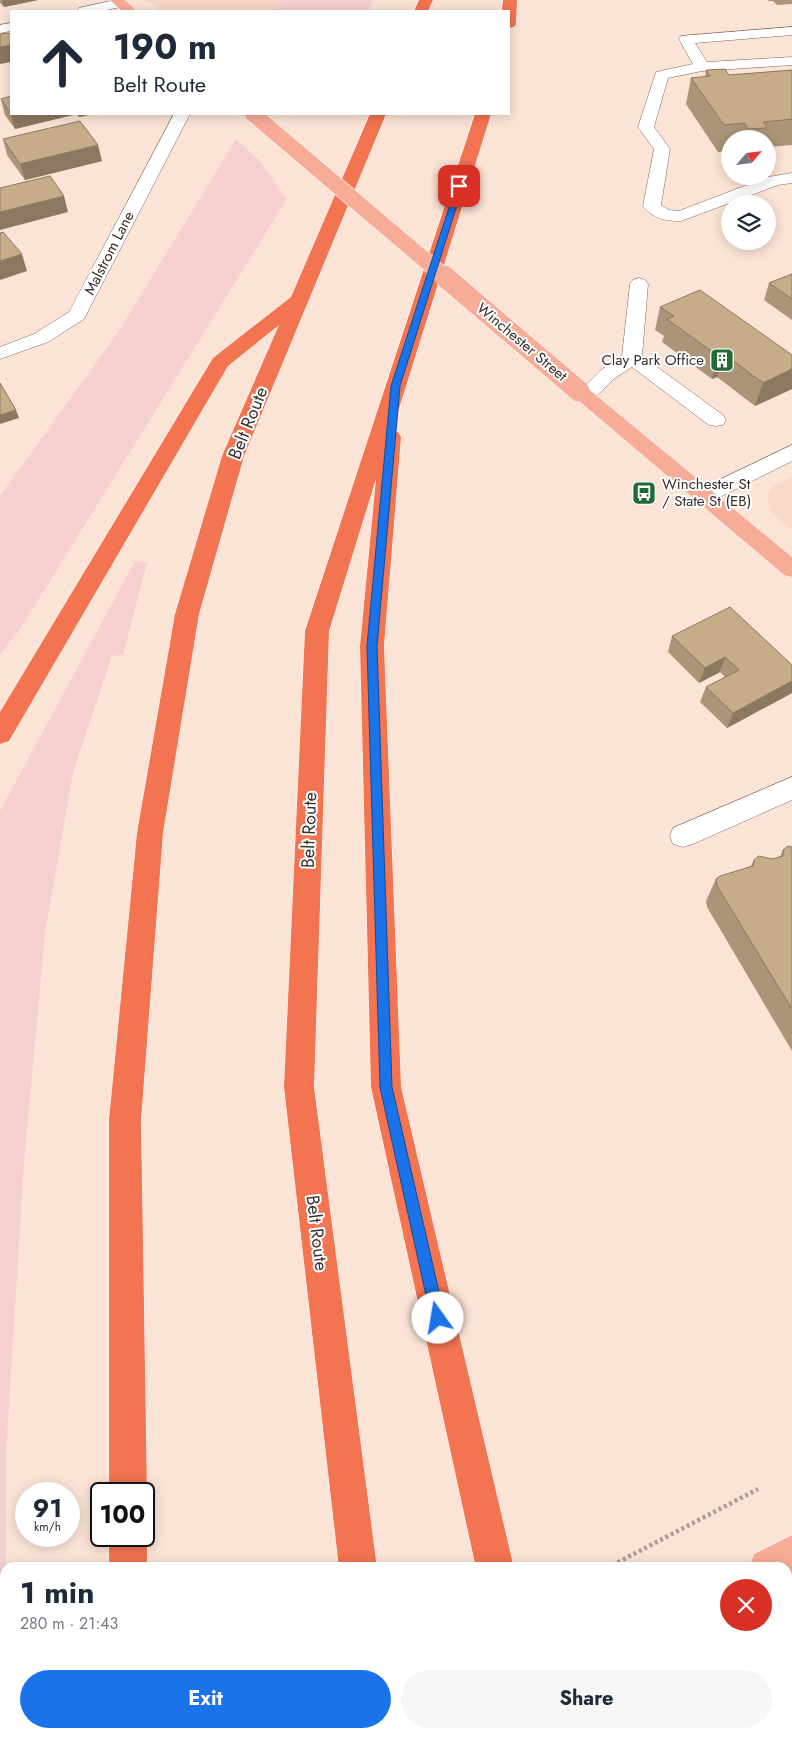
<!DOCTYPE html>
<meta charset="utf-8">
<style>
body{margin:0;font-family:Jost,sans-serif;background:#f6f6f7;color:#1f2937;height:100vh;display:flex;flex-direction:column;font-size:19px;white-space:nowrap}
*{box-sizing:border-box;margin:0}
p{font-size:16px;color:#747a83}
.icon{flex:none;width:28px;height:28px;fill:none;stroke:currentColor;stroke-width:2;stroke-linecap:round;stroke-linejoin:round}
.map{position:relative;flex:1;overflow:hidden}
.details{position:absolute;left:0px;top:1562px;width:792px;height:176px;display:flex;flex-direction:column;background:#fff;border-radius:15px 15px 0 0;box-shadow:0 2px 12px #0003}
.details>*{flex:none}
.banner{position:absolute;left:10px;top:10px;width:500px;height:105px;border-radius:0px;box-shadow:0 2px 12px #0003;background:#fff;color:#1f2937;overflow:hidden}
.needle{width:32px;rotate:62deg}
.buttons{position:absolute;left:721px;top:130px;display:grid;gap:10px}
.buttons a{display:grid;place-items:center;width:55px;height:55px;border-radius:50%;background:#fff;box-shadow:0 2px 12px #0003;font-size:25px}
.speed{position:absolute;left:15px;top:1482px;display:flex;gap:10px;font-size:25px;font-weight:700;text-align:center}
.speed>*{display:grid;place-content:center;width:65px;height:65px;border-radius:50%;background:#fff;box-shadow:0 2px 12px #0003;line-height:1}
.speed small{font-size:12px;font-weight:400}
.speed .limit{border:2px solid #111;border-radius:8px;background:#fff;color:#111}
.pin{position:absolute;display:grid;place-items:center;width:42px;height:42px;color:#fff;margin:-21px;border-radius:10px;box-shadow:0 2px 8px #0006}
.me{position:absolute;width:55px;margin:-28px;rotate:347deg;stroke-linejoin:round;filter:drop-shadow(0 0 4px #0008)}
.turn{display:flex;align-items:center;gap:18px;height:105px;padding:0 20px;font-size:22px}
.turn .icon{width:65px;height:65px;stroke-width:2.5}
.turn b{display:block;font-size:35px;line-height:42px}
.round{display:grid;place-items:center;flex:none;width:52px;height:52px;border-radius:26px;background:#f6f6f7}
.headline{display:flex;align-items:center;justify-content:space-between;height:85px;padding:0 20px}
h1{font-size:30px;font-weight:700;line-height:38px}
.action{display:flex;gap:10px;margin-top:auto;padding:10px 20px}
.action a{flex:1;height:58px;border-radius:30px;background:#1a73e8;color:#fff;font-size:20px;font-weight:700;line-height:58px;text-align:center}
.action a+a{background:#f6f6f7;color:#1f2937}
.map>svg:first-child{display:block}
.built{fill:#f6d9c6}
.green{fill:#f6d0d0}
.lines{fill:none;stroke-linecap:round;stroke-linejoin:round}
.minor-casing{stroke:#7d695c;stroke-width:1}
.major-casing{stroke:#fff;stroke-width:1}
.highway-casing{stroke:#fff;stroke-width:1}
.path{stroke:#ad9b91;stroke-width:4.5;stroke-dasharray:3 3;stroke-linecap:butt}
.minor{fill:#fff;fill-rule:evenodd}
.major{fill:#f7ac97;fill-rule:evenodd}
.highway{fill:#f27451;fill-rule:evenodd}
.major-bridge-far1-casing{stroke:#fff;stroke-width:17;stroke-linecap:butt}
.major-bridge-casing{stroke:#fff;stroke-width:22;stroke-linecap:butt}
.major-bridge-far1{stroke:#f7ac97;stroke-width:16}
.major-bridge{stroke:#f7ac97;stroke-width:21}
.wall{fill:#ab9477}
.shaded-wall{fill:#8b7861}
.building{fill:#c7ac8a;stroke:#8b7861}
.route{fill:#1a73e8;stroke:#114b97}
.labels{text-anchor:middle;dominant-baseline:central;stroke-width:4;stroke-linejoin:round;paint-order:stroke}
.far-street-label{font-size:15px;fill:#382f2a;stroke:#fff}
.far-poi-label{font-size:15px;fill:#382f2a;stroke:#fff;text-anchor:end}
.street-label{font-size:18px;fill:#382f2a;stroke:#fff}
</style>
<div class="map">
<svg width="792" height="1738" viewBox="0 0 792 1738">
<rect width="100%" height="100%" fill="#fbe4d6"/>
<g class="built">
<polygon points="145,0 282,0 277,11 159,11"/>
<polygon points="792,477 792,530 772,513 767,497 772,487"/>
</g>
<g class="green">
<polygon points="282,0 372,0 369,11 277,11"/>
<polygon points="236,139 258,159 287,199 19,631 0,654 0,496 119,331"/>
<polygon points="135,561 147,563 123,655 112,656 73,772 45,934 24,1163 6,1454 6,1738 0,1738 0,811"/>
</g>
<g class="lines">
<g class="minor-casing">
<g id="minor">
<polygon points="115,0 125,0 127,3 125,6 102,11 77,11 79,8"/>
<polygon points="11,23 11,31 0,33 0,25"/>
<path d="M792,27V35L695,43L707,62L792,57V65L702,71L668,78L654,127L670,149L661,205L669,210L679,211L768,177L792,173V183L778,185L681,221C666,221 653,219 643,206L654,149L638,127L656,72L693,64L679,39L681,36Z"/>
<polygon points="174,114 190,114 84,319 48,342 0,359 0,347 34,334 69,312"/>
<polygon points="639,278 645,280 648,284 642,356 723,415 726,420 723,425 716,426 709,425 632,367 615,378 592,400 585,402 578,400 575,396 601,370 622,356 630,284 633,280"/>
<polygon points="792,445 792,461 712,501 704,503 696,501 693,496 696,491"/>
<polygon points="792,777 792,800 693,844 683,847 673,844 670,836 673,828"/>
</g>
</g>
<g class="major-casing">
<g id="major">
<polygon points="110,0 125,0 137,11 122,11"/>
<polygon points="579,385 586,387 792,557 792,577 784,575 572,395 569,391 572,387"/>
<polygon points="792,1535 792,1575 788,1578 788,1568 749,1568 754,1554"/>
<polygon points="448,1734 495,1734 494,1738 446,1738"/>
</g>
</g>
<g class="highway-casing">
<g id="highway">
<polygon points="419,0 433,0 428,11 414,11"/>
<polygon points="503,0 517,0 516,24 514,27 509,28 509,11 502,11"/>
<polygon points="370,114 386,114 244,456 199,614 163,833 141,1120 147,1494 144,1501 144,1494 109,1494 109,1120 137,833 175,614 222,456 279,325 228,366 9,741 0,744 0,712 213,358 291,297"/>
<polygon points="475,114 491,114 392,431 398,432 401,437 384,646 401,1087 514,1568 476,1568 371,1087 360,646 376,479 329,631 314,1087 377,1568 339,1568 284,1087 305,631"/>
<polygon points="144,1528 147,1536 147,1568 109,1568 109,1536 144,1536"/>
<polygon points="122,1734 162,1734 164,1738 122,1738"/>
<polygon points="359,1734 399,1734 400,1738 358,1738"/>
<polygon points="512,1734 552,1734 554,1738 512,1738"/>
</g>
</g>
<g class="path">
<polyline points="607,1568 758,1489"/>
<polyline points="288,1738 296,1734"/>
</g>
<use href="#minor" class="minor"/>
<use href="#major" class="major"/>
<use href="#highway" class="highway"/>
<g class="major-bridge-far1-casing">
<polyline id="major-bridge-far1" points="253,114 446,278"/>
</g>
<g class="major-bridge-casing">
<polyline id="major-bridge" points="444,276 579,391"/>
</g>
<use href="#major-bridge-far1" class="major-bridge-far1"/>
<use href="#major-bridge" class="major-bridge"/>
</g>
<g class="wall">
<polygon points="0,0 38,0 4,7 0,3"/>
<polygon points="768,0 792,0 792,4 777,5 773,1 769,1"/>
<polygon points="706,70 729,75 792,70 792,145 768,147 768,139 730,139 730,151 718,152 686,104 691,78 705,77"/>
<polygon points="1,99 11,114 94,114 79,117 77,114 15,129 5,115"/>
<polygon points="3,139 102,161 25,180 7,155"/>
<polygon points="792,274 792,320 764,300 769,283"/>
<polygon points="660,307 792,355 792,389 755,406 717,377 712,379 662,342 664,336 655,330"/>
<polygon points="672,636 792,665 792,693 727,728 700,702 706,687 725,677 720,672 699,683 668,652"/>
<polygon points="792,847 792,1051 707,907 706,901 716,879 751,866 754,860 772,859 780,857 783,850"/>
</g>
<g class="shaded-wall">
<polygon points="2,0 38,0 4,7"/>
<polygon points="11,45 11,62 0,64 0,47"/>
<polygon points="10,112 11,112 11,114 77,114 15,129"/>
<polygon points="78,114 94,114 79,117"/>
<polygon points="98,145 102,161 25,180 20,164"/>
<polygon points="64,196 68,212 0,230 0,212"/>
<polygon points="22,254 27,271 0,280 0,261"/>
<polygon points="724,354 717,377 712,379 718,356"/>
<polygon points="792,369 792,389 755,406 763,383"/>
<polygon points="16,410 19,418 0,424 0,415"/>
<polygon points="725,657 720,672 699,683 705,668"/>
<polygon points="792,681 792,693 727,728 733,713"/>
</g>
<g class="building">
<polygon points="9,33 11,36 11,45 0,47 0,34"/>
<polygon points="725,69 729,75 792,70 792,119 763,122 767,128 748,129 744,123 724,125 691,78 710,76 706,70"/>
<polygon points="11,96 11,112 10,112 1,99"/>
<polygon points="80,121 98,145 20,164 3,139"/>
<polygon points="50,176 64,196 0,212 0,188"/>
<polygon points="3,232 22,254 0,261 0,233"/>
<polygon points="792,274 792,299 769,283"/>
<polygon points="700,290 792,355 792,369 763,383 724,354 718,356 667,319 674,316 660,307"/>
<polygon points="0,383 16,410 0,415"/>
<polygon points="730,607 792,665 792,681 733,713 706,687 739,670 725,657 705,668 672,636"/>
<polygon points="788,846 792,847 792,1009 717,886 716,879 720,876 753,866 754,860 759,856 772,859 783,856 783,850"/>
</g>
<polygon class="route" points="459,184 463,186 400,386 377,646 392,1087 445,1318 443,1323 438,1325 433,1323 431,1318 380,1087 367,646 391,386 456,186"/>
<defs>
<g id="building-square" transform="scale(1.25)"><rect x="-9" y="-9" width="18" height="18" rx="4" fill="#216935" stroke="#fff"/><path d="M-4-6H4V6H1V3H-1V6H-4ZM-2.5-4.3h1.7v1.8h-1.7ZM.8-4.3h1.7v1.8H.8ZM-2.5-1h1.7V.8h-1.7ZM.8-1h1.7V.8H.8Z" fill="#fff"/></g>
<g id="bus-square" transform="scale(1.25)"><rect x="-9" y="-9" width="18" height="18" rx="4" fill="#216935" stroke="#fff"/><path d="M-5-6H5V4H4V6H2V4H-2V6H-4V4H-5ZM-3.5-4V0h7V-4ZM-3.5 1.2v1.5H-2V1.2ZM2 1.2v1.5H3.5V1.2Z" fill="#fff"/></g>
</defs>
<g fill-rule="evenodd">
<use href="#building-square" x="722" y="360"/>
<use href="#bus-square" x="644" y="493"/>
</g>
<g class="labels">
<g class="far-street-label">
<text transform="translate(109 253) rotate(-63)">Malstrom Lane</text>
<text transform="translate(522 342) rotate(40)">Winchester Street</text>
</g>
<g class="far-poi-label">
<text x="704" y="360">Clay Park Office</text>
<text x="662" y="484" text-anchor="start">Winchester St<tspan x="662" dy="17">/ State St (EB)</tspan></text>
</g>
<g class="street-label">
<text transform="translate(248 423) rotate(-68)">Belt Route</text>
<text transform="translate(309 830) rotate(-88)">Belt Route</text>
<text transform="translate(317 1233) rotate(83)">Belt Route</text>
</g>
</g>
</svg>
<div class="buttons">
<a><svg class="needle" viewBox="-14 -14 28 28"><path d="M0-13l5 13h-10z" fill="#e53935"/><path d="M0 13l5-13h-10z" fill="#747a83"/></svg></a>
<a><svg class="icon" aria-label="layers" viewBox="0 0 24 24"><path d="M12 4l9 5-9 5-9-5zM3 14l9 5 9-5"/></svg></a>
</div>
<div class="speed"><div>91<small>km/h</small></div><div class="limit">100</div></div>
<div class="pin" style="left:459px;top:186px;background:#d93025"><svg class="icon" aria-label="arrive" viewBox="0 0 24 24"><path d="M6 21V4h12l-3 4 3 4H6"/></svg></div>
<svg class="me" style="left:438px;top:1318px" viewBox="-20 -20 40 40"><circle r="19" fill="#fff"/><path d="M0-13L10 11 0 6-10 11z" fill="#1a73e8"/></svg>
<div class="banner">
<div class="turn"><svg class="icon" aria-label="ahead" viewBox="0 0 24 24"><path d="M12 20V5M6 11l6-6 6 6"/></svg><div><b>190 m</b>Belt Route</div></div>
</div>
<section class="details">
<div class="headline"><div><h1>1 min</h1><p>280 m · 21:43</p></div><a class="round" style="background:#d93025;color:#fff"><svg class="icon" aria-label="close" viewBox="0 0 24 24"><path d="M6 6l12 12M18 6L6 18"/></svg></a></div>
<div class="action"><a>Exit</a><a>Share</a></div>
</section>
</div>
